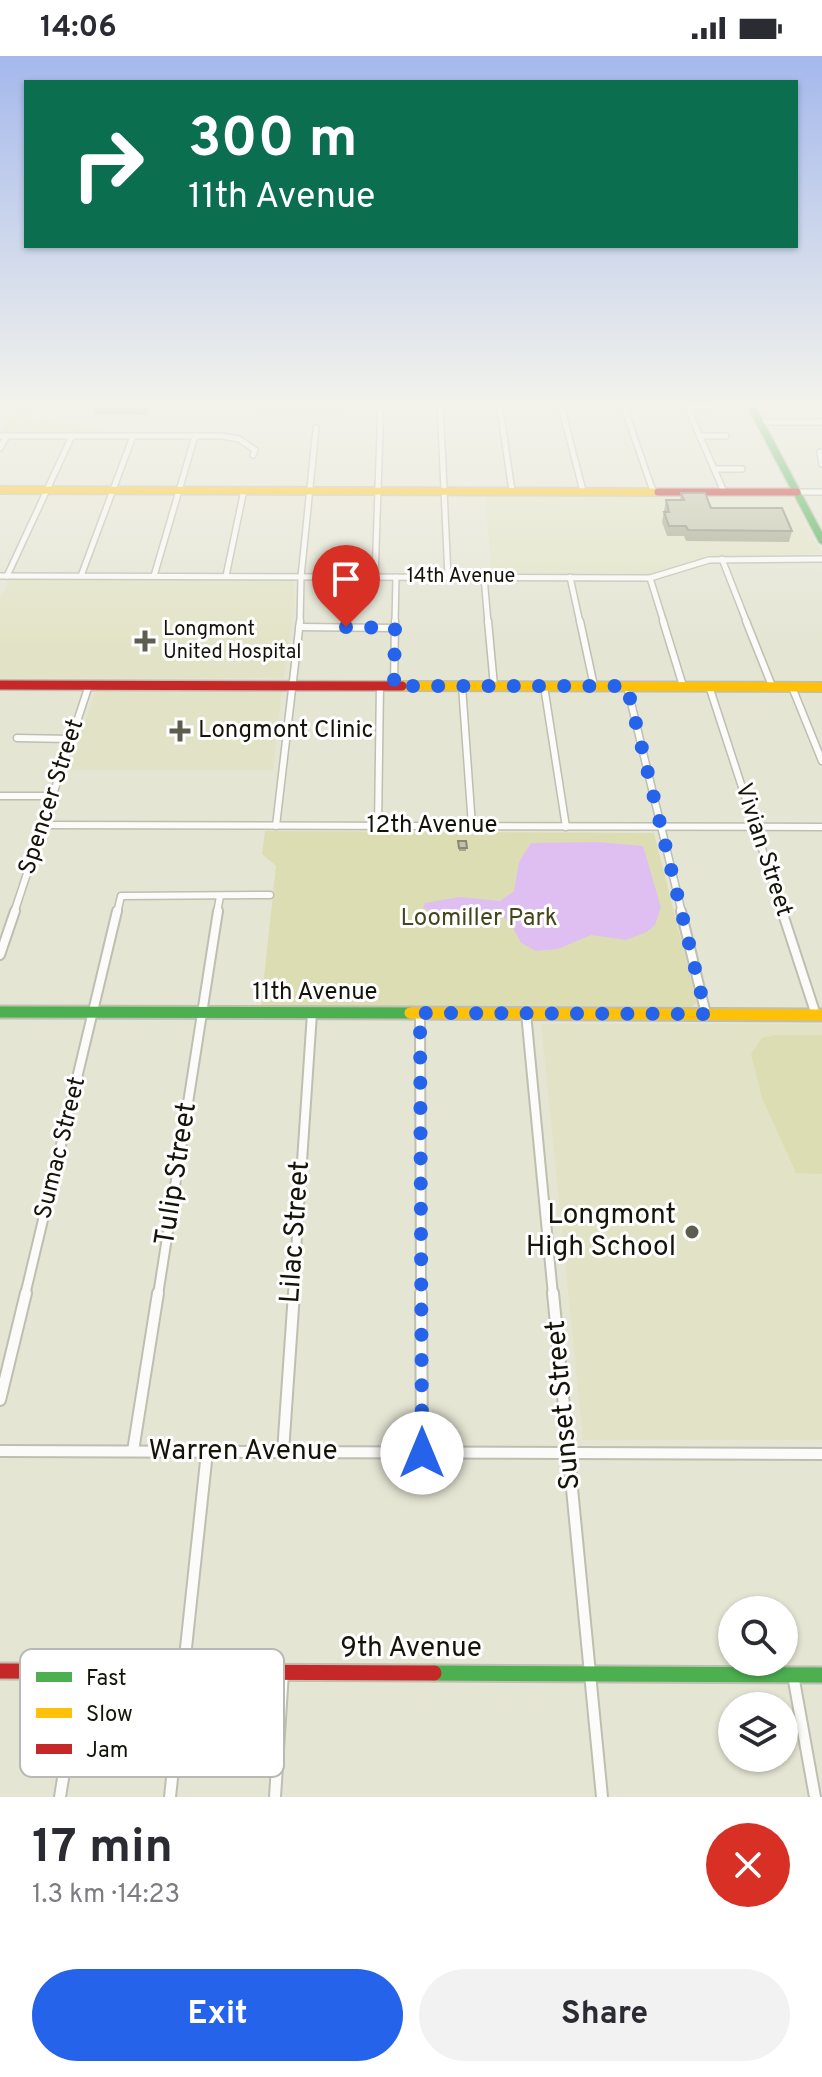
<!DOCTYPE html>
<meta charset="utf-8">
<style>
body{margin:0;font-family:Overpass,sans-serif;background:#f2f2f3;color:#2b2b33;height:100vh;display:flex;flex-direction:column;font-size:30px;white-space:nowrap}
*{box-sizing:border-box;margin:0}
p{font-size:26px;color:#7c7c81}
.icon{flex:none;width:44px;height:44px;fill:none;stroke:currentColor;stroke-width:2;stroke-linecap:round;stroke-linejoin:round}
.map{position:relative;height:1741px;overflow:hidden}
.sheet{display:flex;flex-direction:column;background:#fff;flex:1}
.sheet>*{flex:none}
.hud{position:absolute;left:24px;top:24px;width:774px;height:168px;border-radius:0px;box-shadow:0 2px 6px #0004;background:#0b6e4f;color:#fff;overflow:hidden}
.controls{position:absolute;left:718px;top:1540px;display:grid;gap:16px}
.controls a{display:grid;place-items:center;width:80px;height:80px;border-radius:50%;background:#fff;box-shadow:0 2px 6px #0004;font-size:40px}
.pin{position:absolute;display:grid;place-items:center;width:68px;height:68px;color:#fff;margin:-82px -34px;border-radius:50% 50% 50% 0;rotate:-45deg;box-shadow:0 0 8px #0007}
.pin .icon{rotate:45deg}
.me{position:absolute;width:88px;margin:-44px;rotate:0deg;stroke-linejoin:round;filter:drop-shadow(0 0 6px #0008)}
.turn{display:flex;align-items:center;gap:28px;height:168px;padding:0 32px;font-size:36px}
.turn .icon{width:104px;height:104px;stroke-width:2.5}
.turn b{display:block;font-size:56px;line-height:68px}
.round{display:grid;place-items:center;flex:none;width:84px;height:84px;border-radius:42px;background:#f2f2f3}
.overview{display:flex;align-items:center;justify-content:space-between;height:136px;padding:0 32px}
h1{font-size:48px;font-weight:700;line-height:60px}
.button{display:flex;gap:16px;margin-top:auto;padding:16px 32px}
.button a{flex:1;height:92px;border-radius:48px;background:#2563eb;color:#fff;font-size:32px;font-weight:700;line-height:92px;text-align:center}
.button a+a{background:#f2f2f3;color:#2b2b33}
.status{display:flex;justify-content:space-between;align-items:center;height:56px;padding:0 40px;background:#fff;direction:ltr}
.status svg{height:22px;fill:currentColor}
.map>svg:first-child{display:block}
.built{fill:#e2e3c6}
.green{fill:#ddddb4}
.water{fill:#dfbff1}
.lines{fill:none;stroke-linecap:round;stroke-linejoin:round}
.street-far3-casing{stroke:#bebeb1;stroke-width:8}
.street-far2-casing{stroke:#bebeb1;stroke-width:9}
.street-far1-casing{stroke:#bebeb1;stroke-width:12}
.street-casing{stroke:#bebeb1;stroke-width:14}
.fast-far2-casing{stroke:#bebeb1;stroke-width:10}
.fast-far1-casing{stroke:#bebeb1;stroke-width:15}
.fast-casing{stroke:#bebeb1;stroke-width:19}
.slow-far2-casing{stroke:#bebeb1;stroke-width:10}
.slow-far1-casing{stroke:#bebeb1;stroke-width:12}
.slow-casing{stroke:#bebeb1;stroke-width:15}
.jam-far2-casing{stroke:#bebeb1;stroke-width:10}
.jam-far1-casing{stroke:#bebeb1;stroke-width:12}
.jam-casing{stroke:#bebeb1;stroke-width:19}
.street-far3{stroke:#fbfbf9;stroke-width:5}
.street-far2{stroke:#fbfbf9;stroke-width:6}
.street-far1{stroke:#fbfbf9;stroke-width:8}
.street{stroke:#fbfbf9;stroke-width:10}
.fast-far2{stroke:#4caf50;stroke-width:7}
.fast-far1{stroke:#4caf50;stroke-width:11}
.fast{stroke:#4caf50;stroke-width:15}
.slow-far2{stroke:#ffc107;stroke-width:7}
.slow-far1{stroke:#ffc107;stroke-width:9}
.slow{stroke:#ffc107;stroke-width:11}
.jam-far2{stroke:#c62828;stroke-width:7}
.jam-far1{stroke:#c62828;stroke-width:9}
.jam{stroke:#c62828;stroke-width:15}
.wall{fill:#a7a791}
.shaded-wall{fill:#888876}
.building{fill:#c2c2a9;stroke:#888876;stroke-width:2}
.route{stroke:#2563eb;stroke-width:14;stroke-dasharray:0 25.2}
.poi-dot{fill:#5d5d50;stroke:#fff;stroke-width:3}
.labels{text-anchor:middle;dominant-baseline:central;stroke-width:6;stroke-linejoin:round;paint-order:stroke}
.far-street-label{font-size:20px;fill:#141409;stroke:#fff}
.far-poi-label{font-size:20px;fill:#141409;stroke:#fff;text-anchor:start}
.poi-label{font-size:24px;fill:#141409;stroke:#fff;text-anchor:start}
.street-label{font-size:24px;fill:#141409;stroke:#fff}
.park-label{font-size:24px;fill:#46461e;stroke:#fff}
.near-street-label{font-size:28px;fill:#141409;stroke:#fff}
.near-poi-label{font-size:28px;fill:#141409;stroke:#fff;text-anchor:end}
.key{fill:#fff;stroke:#b8b8b5;stroke-width:2}
.key-label{font-size:22px;fill:#141409}
</style>
<div class="status"><b>14:06</b><svg viewBox="0 0 49 12"><path d="M0 12V9h3v3zM5 12V6h3v6zM10 12V3h3v9zM15 12V0h3v12zM26 1h20v11H26zM47 4h2v5h-2z"/></svg></div>
<div class="map">
<svg width="822" height="1741" viewBox="0 0 822 1741">
<rect width="100%" height="100%" fill="#e5e5d4"/>
<g class="built">
<polygon points="485,438 791,439 822,498 705,500 669,515 654,518 492,517"/>
<polygon points="10,523 294,525 294,549 284,622 0,623 0,543"/>
<polygon points="101,633 282,634 273,714 68,714 95,637"/>
<polygon points="541,968 822,968 822,1384 583,1384"/>
</g>
<g class="green">
<polygon points="18,346 47,346 45,350 31,351 26,358 30,369 37,368 40,363 56,364 54,368 77,368 77,372 116,375 1,377"/>
<polygon points="261,346 346,346 344,363 258,362"/>
<polygon points="265,775 654,777 697,947 691,951 261,950 276,810 262,798"/>
<polygon points="774,979 822,979 822,1118 796,1117 762,1042 751,998 762,982"/>
</g>
<polygon class="water" points="598,786 643,790 661,851 655,869 647,876 626,884 591,879 558,893 536,895 521,887 510,866 501,860 458,865 423,852 425,847 460,841 500,845 514,835 519,806 531,787"/>
<g class="lines">
<g class="street-far3-casing">
<g id="street-far3">
<polyline points="440,346 448,521"/>
<polyline points="499,346 512,435"/>
<polyline points="560,346 583,435"/>
<polyline points="622,346 653,435"/>
<polyline points="685,346 724,436"/>
<polyline points="687,350 712,350"/>
<polyline points="759,366 822,366"/>
<polyline points="0,380 222,380 239,383 255,394 253,399"/>
<polyline points="700,380 726,380"/>
<polyline points="0,392 7,380"/>
<polyline points="820,396 822,408"/>
<polyline points="715,413 742,413"/>
<polyline points="797,436 822,436"/>
<polyline points="722,503 747,567"/>
<polyline points="0,520 650,522 709,504 822,503"/>
<polyline points="7,520 72,380"/>
<polyline points="81,520 133,380"/>
<polyline points="154,520 195,380"/>
<polyline points="226,520 244,434"/>
<polyline points="375,521 381,346"/>
<polyline points="484,521 488,567"/>
<polyline points="570,521 580,567"/>
<polyline points="650,522 664,567"/>
<polyline points="300,567 301,521 316,372"/>
<polyline points="395,567 396,521"/>
</g>
</g>
<g class="street-far2-casing">
<g id="street-far2">
<polyline points="488,565 494,630"/>
<polyline points="580,565 594,630"/>
<polyline points="663,565 683,630"/>
<polyline points="746,565 772,630"/>
<polyline points="299,571 395,572"/>
<polyline points="394,630 395,565"/>
<polyline points="462,630 472,770"/>
<polyline points="544,630 566,771"/>
<polyline points="627,630 682,857"/>
<polyline points="709,630 783,857"/>
<polyline points="792,631 822,705"/>
<polyline points="17,682 71,683"/>
<polyline points="0,740 52,740"/>
<polyline points="43,769 822,771"/>
<polyline points="276,770 300,565"/>
<polyline points="378,770 380,629"/>
<polyline points="14,857 89,629"/>
<polyline points="117,857 121,840 270,839"/>
<polyline points="217,857 220,840"/>
</g>
</g>
<g class="street-far1-casing">
<g id="street-far1">
<polyline points="681,855 706,958"/>
<polyline points="782,855 816,959"/>
<polyline points="0,899 15,855"/>
<polyline points="420,957 421,1239"/>
<polyline points="526,957 553,1239"/>
<polyline points="25,1239 117,855"/>
<polyline points="158,1239 218,855"/>
<polyline points="293,1239 312,957"/>
</g>
</g>
<g class="street-casing">
<g id="street">
<polyline points="421,1237 422,1397"/>
<polyline points="553,1237 602,1741"/>
<polyline points="0,1344 26,1237"/>
<polyline points="0,1395 822,1398"/>
<polyline points="133,1395 158,1237"/>
<polyline points="283,1396 294,1237"/>
<polyline points="793,1619 815,1741"/>
<polyline points="60,1741 80,1617"/>
<polyline points="170,1741 207,1396"/>
<polyline points="275,1741 283,1616"/>
</g>
</g>
<g class="fast-far2-casing">
<polyline id="fast-far2" points="749,346 822,484"/>
</g>
<g class="fast-far1-casing">
<polyline id="fast-far1" points="0,956 410,957"/>
</g>
<g class="fast-casing">
<polyline id="fast" points="434,1617 822,1619"/>
</g>
<g class="slow-far2-casing">
<polyline id="slow-far2" points="0,434 658,436"/>
</g>
<g class="slow-far1-casing">
<polyline id="slow-far1" points="402,630 822,631"/>
</g>
<g class="slow-casing">
<polyline id="slow" points="410,957 822,959"/>
</g>
<g class="jam-far2-casing">
<polyline id="jam-far2" points="658,436 797,436"/>
</g>
<g class="jam-far1-casing">
<polyline id="jam-far1" points="0,629 402,630"/>
</g>
<g class="jam-casing">
<polyline id="jam" points="0,1615 434,1617"/>
</g>
<use href="#street-far3" class="street-far3"/>
<use href="#street-far2" class="street-far2"/>
<use href="#street-far1" class="street-far1"/>
<use href="#street" class="street"/>
<use href="#fast-far2" class="fast-far2"/>
<use href="#fast-far1" class="fast-far1"/>
<use href="#fast" class="fast"/>
<use href="#slow-far2" class="slow-far2"/>
<use href="#slow-far1" class="slow-far1"/>
<use href="#slow" class="slow"/>
<use href="#jam-far2" class="jam-far2"/>
<use href="#jam-far1" class="jam-far1"/>
<use href="#jam" class="jam"/>
</g>
<g class="wall">
<polygon points="91,346 150,346 146,359 94,358"/>
<polygon points="681,437 711,452 792,475 789,486 686,485 684,480 667,480 662,466 666,444 680,444"/>
<polygon points="458,785 466,785 466,795 459,795"/>
</g>
<polygon class="shaded-wall" points="144,346 150,346 146,359"/>
<g class="building">
<polygon points="681,437 705,437 711,452 782,452 792,475 688,474 686,470 669,470 664,456 669,456 666,444 684,444"/>
<polygon points="458,785 466,785 467,792 459,792"/>
</g>
<linearGradient id="sky" x2="0" y2="1"><stop stop-color="#a4b8ec"/><stop offset="0.59" stop-color="#f3f3ec"/><stop offset="1" stop-color="#f3f3ec" stop-opacity="0"/></linearGradient>
<rect width="822" height="590" fill="url(#sky)"/>
<g class="lines">
<polyline class="route" points="346,571 395,572 394,630 627,630 706,958 420,957 422,1397"/>
</g>
<g class="poi-dot">
<path d="M141 573h8v8h8v8h-8v8h-8v-8h-8v-8h8z"/>
<path d="M176 663h8v8h8v8h-8v8h-8v-8h-8v-8h8z"/>
<circle cx="692" cy="1176" r="8"/>
</g>
<g class="labels">
<g class="far-street-label">
<text x="461" y="521">14th Avenue</text>
</g>
<g class="far-poi-label">
<text x="163" y="574">Longmont<tspan x="163" dy="23">United Hospital</tspan></text>
</g>
<g class="poi-label">
<text x="198" y="675">Longmont Clinic</text>
</g>
<g class="street-label">
<text transform="translate(52 741) rotate(-72)">Spencer Street</text>
<text x="432" y="770">12th Avenue</text>
<text transform="translate(763 794) rotate(72)">Vivian Street</text>
<text x="315" y="937">11th Avenue</text>
<text transform="translate(61 1092) rotate(-76)">Sumac Street</text>
</g>
<g class="park-label">
<text x="479" y="863">Loomiller Park</text>
</g>
<g class="near-street-label">
<text transform="translate(177 1118) rotate(-81)">Tulip Street</text>
<text transform="translate(296 1176) rotate(-86)">Lilac Street</text>
<text transform="translate(564 1349) rotate(-95)">Sunset Street</text>
<text x="243" y="1396">Warren Avenue</text>
<text x="411" y="1593">9th Avenue</text>
</g>
<g class="near-poi-label">
<text x="676" y="1160">Longmont<tspan x="676" dy="32">High School</tspan></text>
</g>
</g>
<rect x="20" y="1593" width="264" height="128" rx="12" class="key"/>
<rect x="36" y="1616" width="36" height="10" fill="#4caf50"/>
<rect x="36" y="1652" width="36" height="10" fill="#ffc107"/>
<rect x="36" y="1688" width="36" height="10" fill="#c62828"/>
<g class="key-label">
<text x="86" y="1629">Fast</text>
<text x="86" y="1665">Slow</text>
<text x="86" y="1701">Jam</text>
</g>
</svg>
<div class="controls">
<a><svg class="icon" aria-label="search" viewBox="0 0 24 24"><circle cx="10" cy="10" r="6"/><path d="M15 15l6 6"/></svg></a>
<a><svg class="icon" aria-label="layers" viewBox="0 0 24 24"><path d="M12 4l9 5-9 5-9-5zM3 14l9 5 9-5"/></svg></a>
</div>
<div class="pin" style="left:346px;top:571px;background:#d93025"><svg class="icon" aria-label="arrive" viewBox="0 0 24 24"><path d="M6 21V4h12l-3 4 3 4H6"/></svg></div>
<svg class="me" style="left:422px;top:1397px" viewBox="-20 -20 40 40"><circle r="19" fill="#fff"/><path d="M0-13L10 11 0 6-10 11z" fill="#2563eb"/></svg>
<div class="hud">
<div class="turn"><svg class="icon" aria-label="right" viewBox="0 0 24 24"><path d="M7 20v-9h11M14 6l5 5-5 5"/></svg><div><b>300 m</b>11th Avenue</div></div>
</div>
</div>
<section class="sheet">
<div class="overview"><div><h1>17 min</h1><p>1.3 km · 14:23</p></div><a class="round" style="background:#d93025;color:#fff"><svg class="icon" aria-label="close" viewBox="0 0 24 24"><path d="M6 6l12 12M18 6L6 18"/></svg></a></div>
<div class="button"><a>Exit</a><a>Share</a></div>
</section>
